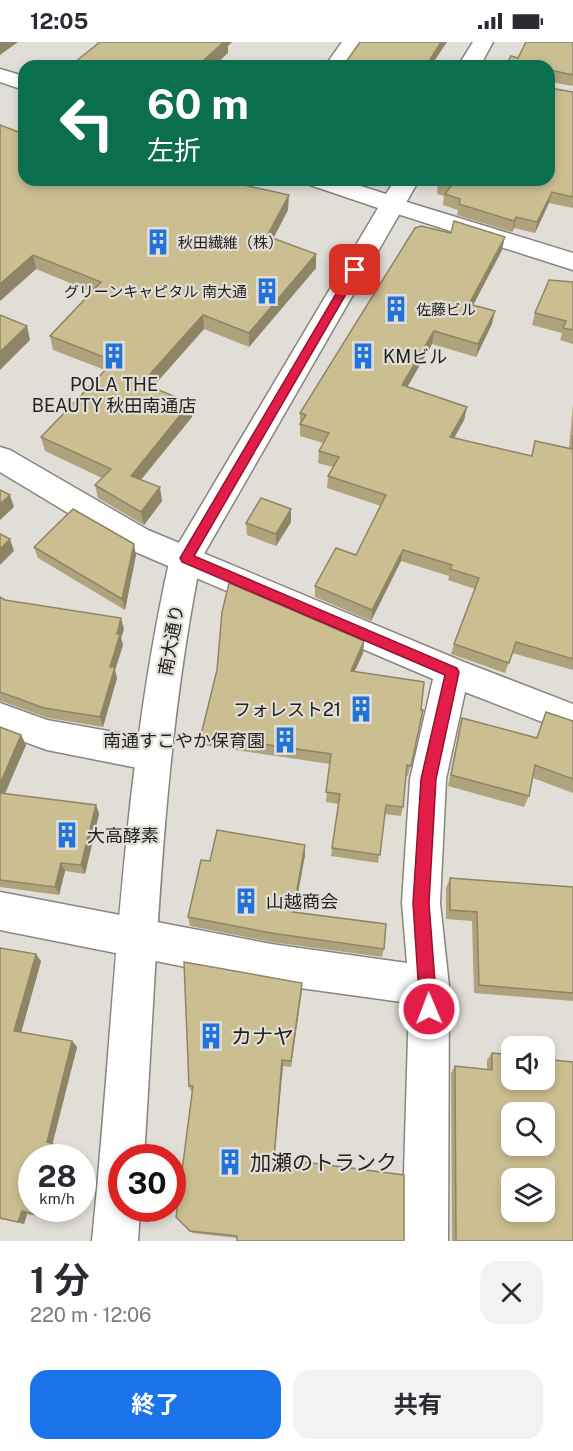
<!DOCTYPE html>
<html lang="ja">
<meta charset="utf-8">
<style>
body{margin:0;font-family:"Public Sans","Noto Sans JP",sans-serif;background:#f2f2f3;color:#2b2b33;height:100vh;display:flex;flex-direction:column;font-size:22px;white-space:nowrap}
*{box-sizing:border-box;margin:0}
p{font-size:20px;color:#7c7c81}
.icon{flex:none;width:33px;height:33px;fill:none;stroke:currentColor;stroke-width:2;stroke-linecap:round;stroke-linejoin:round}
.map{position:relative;height:1199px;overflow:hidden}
.panel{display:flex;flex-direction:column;background:#fff;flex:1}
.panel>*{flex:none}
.hud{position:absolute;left:18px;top:18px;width:537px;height:126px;border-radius:18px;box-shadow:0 3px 9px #0003;background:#0b6e4f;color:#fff;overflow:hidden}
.fabs{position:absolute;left:501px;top:994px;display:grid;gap:12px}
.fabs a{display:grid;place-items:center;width:54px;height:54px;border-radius:12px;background:#fff;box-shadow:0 3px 9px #0003;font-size:30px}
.speed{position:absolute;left:18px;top:1102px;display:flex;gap:12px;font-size:30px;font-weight:700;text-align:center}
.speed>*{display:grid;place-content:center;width:78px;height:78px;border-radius:50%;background:#fff;box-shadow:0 3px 9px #0003;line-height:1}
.speed small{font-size:15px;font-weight:400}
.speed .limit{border:9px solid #d22;background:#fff;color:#111}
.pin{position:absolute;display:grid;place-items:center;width:51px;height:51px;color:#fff;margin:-26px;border-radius:12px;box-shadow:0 3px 9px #0006}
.me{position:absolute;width:66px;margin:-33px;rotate:359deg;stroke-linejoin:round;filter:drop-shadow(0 0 4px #0008)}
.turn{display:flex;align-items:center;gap:21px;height:126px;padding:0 30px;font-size:27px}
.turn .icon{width:78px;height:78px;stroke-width:2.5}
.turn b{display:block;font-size:42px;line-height:51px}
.round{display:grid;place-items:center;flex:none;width:63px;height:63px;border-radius:18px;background:#f2f2f3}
.headline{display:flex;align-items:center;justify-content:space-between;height:102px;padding:0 30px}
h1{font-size:36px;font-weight:700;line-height:45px}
.action{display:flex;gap:12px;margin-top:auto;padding:12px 30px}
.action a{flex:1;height:69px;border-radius:18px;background:#1a73e8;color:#fff;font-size:24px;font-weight:700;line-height:69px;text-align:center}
.action a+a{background:#f2f2f3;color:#2b2b33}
.status{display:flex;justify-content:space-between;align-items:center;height:42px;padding:0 30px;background:#fff;direction:ltr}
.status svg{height:16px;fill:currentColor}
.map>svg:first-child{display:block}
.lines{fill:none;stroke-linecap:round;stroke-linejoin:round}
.street-casing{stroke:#87857f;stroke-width:3}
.secondary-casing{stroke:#87857f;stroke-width:3}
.street{fill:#fff;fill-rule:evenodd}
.secondary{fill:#fff;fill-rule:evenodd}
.wall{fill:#afa37d}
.shaded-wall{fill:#8e8566}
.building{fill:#cbbe91;stroke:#8e8566;stroke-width:1.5;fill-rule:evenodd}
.route{fill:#e11d48;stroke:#92132f;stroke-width:1.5}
.labels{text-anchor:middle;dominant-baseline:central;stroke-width:4.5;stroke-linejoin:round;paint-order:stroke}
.far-poi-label{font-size:15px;fill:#23221f;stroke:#e0ded7;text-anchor:start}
.poi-label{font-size:18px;fill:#23221f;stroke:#e0ded7;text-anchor:start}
.street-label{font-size:18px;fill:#23221f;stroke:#e0ded7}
.near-poi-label{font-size:21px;fill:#23221f;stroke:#e0ded7;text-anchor:start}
</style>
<div class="status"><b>12:05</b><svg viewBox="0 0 49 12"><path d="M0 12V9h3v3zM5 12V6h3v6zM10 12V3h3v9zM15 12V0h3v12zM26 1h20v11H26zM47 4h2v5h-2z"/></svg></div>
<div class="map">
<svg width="573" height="1199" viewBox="0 0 573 1199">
<rect width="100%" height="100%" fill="#e0ded7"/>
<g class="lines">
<g class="street-casing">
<g id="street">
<polygon points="342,0 362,0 347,24 325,24"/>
<polygon points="394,156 573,211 573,228 385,168 382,163 385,158"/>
<polygon points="0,405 10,408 148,488 464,620 573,662 573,692 465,650 446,737 440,861 449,944 448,1199 402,1199 409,961 271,942 0,888 0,850 271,902 407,921 402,861 410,737 433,637 126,506 0,430"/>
<polygon points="0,661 47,678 153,697 165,702 171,713 165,724 153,729 47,708 0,691"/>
</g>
</g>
<g class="secondary-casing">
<g id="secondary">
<polygon points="473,0 493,0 480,24 458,24"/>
<polygon points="0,27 24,34 24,48 0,40"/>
<path d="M306,138H342L386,152L395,138H419L201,517C161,714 157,916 144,1116H122V1167H140L138,1199H92C115,972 120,739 170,516L378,166L310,143Z"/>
</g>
</g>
<use href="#street" class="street"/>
<use href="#secondary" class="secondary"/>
</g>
<g class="wall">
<polygon points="573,0 573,44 550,40 550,46 573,50 573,166 549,161 535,191 514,186 512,190 457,173 458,168 443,163 444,154 437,152 438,141 518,16"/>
<polygon points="0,83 24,138 235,138 235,142 288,168 273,197 316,226 249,305 204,287 152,345 190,361 192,375 141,438 162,459 144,483 98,456 95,443 102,436 45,409 41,395 105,328 53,308 50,294 92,250 36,227 0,259"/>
<polygon points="502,208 473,263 492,282 476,315 432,302 407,345 467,365 464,378 454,396 531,414 535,399 569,406 573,362 573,628 512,611 505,631 451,612 454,602 475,547 448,538 449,534 401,519 371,579 315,555 315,544 356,513 381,464 327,446 328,434 333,425 318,421 319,409 323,401 300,394 300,371"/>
<polygon points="573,240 573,302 560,298 562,291 532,283 535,271"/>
<polygon points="291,480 276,504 247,493 246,481"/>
<polygon points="34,505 136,513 125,568 38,516"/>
<polygon points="0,555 5,558 124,587 121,596 123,603 115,628 117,636 103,685 48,676 1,659 0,659"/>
<polygon points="364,599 363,611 354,630 423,668 408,734 406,733 403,765 401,774 384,772 378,821 331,814 338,762 326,760 330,722 202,703 201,693"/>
<polygon points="546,670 573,679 573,751 533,736 529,754 524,765 448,744 459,689 462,676 536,696"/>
<polygon points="0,685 21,693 26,703 5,752 96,763 99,772 85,832 65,829 59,853 0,845"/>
<polygon points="305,803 305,813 294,871 384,907 382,915 271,900 190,884 188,875 210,819"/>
<polygon points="450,836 573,845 573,959 474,951 472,879 446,877 446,846"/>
<polygon points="0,906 41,919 21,990 72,999 77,1005 52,1102 58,1106 55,1116 32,1116 38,1174 27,1172 24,1182 0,1177"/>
<polygon points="302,941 291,1025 283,1024 237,1196 192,1191 176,1175 193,1049 191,1049 189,1044"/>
<polygon points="492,1011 573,1199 452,1199 451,1031 455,1024 487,1028 487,1018"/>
</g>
<g class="shaded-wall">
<polygon points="0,0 18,0 0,13"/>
<polygon points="222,0 232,0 228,4 228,11 214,24 197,24"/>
<polygon points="441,0 447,0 431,24 426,24"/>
<polygon points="226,138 235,138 236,145 227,154"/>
<polygon points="552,150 549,161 535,191 537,180"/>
<polygon points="289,153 288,168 267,208 267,194"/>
<polygon points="516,175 514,186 512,190 514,179"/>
<polygon points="505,195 502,208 467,275 469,262"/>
<polygon points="316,212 316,226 249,305 249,291"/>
<polygon points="33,213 36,227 0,259 0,242"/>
<polygon points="495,269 492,282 476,315 478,302"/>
<polygon points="203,273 204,287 144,355 142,341"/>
<polygon points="27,284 30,298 0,328 0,310"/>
<polygon points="434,289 432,302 401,356 402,343"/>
<polygon points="190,361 192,375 133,447 131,434"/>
<polygon points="467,365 464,378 448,407 450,395"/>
<polygon points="160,445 162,459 144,483 141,470"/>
<polygon points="10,453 14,465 0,478 0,462"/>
<polygon points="291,467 291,480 276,504 276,492"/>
<polygon points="10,497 14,509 0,523 0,507"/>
<polygon points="134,502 136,513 125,568 122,557"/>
<polygon points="403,508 401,519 371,579 372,568"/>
<polygon points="121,576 124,587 121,596 123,603 115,628 117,636 103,685 100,675 117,592"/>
<polygon points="364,599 363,611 350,640 351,629"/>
<polygon points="21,693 26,703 1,760 0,758 0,742"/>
<polygon points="96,763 99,772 85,832 81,823"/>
<polygon points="305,803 305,813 293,879 293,870"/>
<polygon points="61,821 65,829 59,853 55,845"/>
<polygon points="36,912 41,919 20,995 14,989"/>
<polygon points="302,941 302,948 291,1025 291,1019"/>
<polygon points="72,999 77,1005 52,1104 47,1100"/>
<polygon points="282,1018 283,1024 274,1120 274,1116"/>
<polygon points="53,1102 58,1106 55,1116 49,1116"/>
<polygon points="34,1167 40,1167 38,1174 33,1172"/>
<polygon points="22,1169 27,1172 24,1182 18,1180"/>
</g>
<g class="building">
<polygon points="100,0 224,0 197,24 70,24"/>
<polygon points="360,0 441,0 426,24 343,24"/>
<polygon points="526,0 573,0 573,33 550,28 550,46 573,50 573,155 552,150 537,180 516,175 514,179 459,162 460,157 445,152 451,144 438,141 440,138 549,138 549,24 505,24 511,14 518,16"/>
<polygon points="0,83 24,92 24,138 227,138 226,139 289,153 267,194 316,212 249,291 203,273 142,341 190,361 131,434 160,445 141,470 95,443 111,427 41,395 114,319 50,294 101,240 33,213 0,242"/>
<polygon points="454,179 505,195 469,262 495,269 478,302 434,289 402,343 467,365 450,395 532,414 535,399 572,407 573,393 573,617 516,600 509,621 454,602 479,536 450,527 452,523 403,508 372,568 315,544 336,506 356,513 386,453 328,434 339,415 319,409 329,391 300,382 306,373 300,371 415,186 421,184 451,191"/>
<polygon points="549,238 573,240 573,288 563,286 566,279 535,271"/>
<polygon points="0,273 27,284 0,310"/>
<polygon points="0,448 10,453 0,462"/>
<polygon points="261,456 291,467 276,492 246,481"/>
<polygon points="73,467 134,502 122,557 34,505"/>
<polygon points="0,492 10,497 0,507"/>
<polygon points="229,541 364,599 351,629 424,640 421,668 423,668 411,724 407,723 403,765 386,763 380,813 332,806 340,752 326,750 331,712 201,693 217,628 222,570"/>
<polygon points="0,555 5,558 121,576 117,592 120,592 110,625 115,625 100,675 44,666 0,650"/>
<polygon points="546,670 573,679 573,737 535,723 529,754 451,733 462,676 537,696"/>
<polygon points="0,685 21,693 0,742"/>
<polygon points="0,751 96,763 81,823 61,821 55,845 0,838"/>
<polygon points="217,788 305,803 293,870 386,882 384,907 271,891 188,875 201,818 210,819"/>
<polygon points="450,836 573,845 573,951 479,943 477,870 450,868"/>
<polygon points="0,906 36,912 14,989 72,999 47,1100 53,1102 49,1116 32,1116 32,1167 34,1167 33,1172 22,1169 18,1180 0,1176"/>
<polygon points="184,920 302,941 291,1019 282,1018 274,1116 404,1133 404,1199 237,1199 237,1194 190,1189 176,1175 193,1044 189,1044"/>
<path d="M492,1011L512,1013V1038H544V1017L573,1020V1199H456L455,1024L492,1028ZM512,1071H544V1104H512ZM512,1137H544V1170H512Z"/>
</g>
<polygon class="route" points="355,225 360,228 194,514 457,626 459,630 436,737 429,861 437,967 435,973 429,975 423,973 420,967 413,861 421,737 445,633 182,520 180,516 350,228"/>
<defs>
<g id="building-bare" transform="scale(2.07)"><path d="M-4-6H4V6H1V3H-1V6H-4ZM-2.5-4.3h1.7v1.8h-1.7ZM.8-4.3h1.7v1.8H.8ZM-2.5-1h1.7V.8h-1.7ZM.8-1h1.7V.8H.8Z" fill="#2072dc" stroke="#e0ded7" stroke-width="2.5" paint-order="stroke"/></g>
</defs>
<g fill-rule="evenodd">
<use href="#building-bare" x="158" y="200"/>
<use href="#building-bare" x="267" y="249"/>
<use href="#building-bare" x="396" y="267"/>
<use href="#building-bare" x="114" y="314"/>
<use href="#building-bare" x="363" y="314"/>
<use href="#building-bare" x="361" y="667"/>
<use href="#building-bare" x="285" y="698"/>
<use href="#building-bare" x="67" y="793"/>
<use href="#building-bare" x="246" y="859"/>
<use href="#building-bare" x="211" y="994"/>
<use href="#building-bare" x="230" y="1120"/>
</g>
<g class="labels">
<g class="far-poi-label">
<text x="178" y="200">秋田繊維（株）</text>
<text x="247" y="249" text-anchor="end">グリーンキャピタル 南大通</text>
<text x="416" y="267">佐藤ビル</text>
</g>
<g class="poi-label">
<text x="383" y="314">KMビル</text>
<text x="114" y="342" text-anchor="middle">POLA THE<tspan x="114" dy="21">BEAUTY 秋田南通店</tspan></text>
<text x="341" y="667" text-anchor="end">フォレスト21</text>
<text x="265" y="698" text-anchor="end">南通すこやか保育園</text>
<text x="87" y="793">大高酵素</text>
<text x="266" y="859">山越商会</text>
</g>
<g class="street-label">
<text transform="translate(171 598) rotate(-80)">南大通り</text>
</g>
<g class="near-poi-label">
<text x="231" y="994">カナヤ</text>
<text x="250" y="1120">加瀬のトランク</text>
</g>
</g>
</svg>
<div class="fabs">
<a><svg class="icon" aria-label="sound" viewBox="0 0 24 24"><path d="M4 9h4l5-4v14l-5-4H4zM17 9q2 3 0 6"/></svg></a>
<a><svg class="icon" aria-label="search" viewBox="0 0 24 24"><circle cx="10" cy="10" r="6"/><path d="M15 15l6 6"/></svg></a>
<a><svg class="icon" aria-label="layers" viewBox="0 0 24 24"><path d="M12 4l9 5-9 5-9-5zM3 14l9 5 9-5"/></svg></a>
</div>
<div class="speed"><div>28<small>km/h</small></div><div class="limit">30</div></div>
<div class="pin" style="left:355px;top:228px;background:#d93025"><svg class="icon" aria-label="arrive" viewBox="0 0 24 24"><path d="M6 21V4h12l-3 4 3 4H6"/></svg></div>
<svg class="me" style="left:429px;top:967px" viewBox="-20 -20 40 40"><circle r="17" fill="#e11d48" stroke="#fff" stroke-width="3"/><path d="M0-11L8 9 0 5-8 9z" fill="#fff"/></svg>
<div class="hud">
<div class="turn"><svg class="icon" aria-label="left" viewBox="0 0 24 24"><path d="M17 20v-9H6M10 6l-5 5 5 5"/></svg><div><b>60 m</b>左折</div></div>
</div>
</div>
<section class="panel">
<div class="headline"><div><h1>1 分</h1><p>220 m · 12:06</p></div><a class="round"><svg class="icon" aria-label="close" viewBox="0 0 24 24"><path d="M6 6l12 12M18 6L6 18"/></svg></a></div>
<div class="action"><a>終了</a><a>共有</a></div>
</section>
